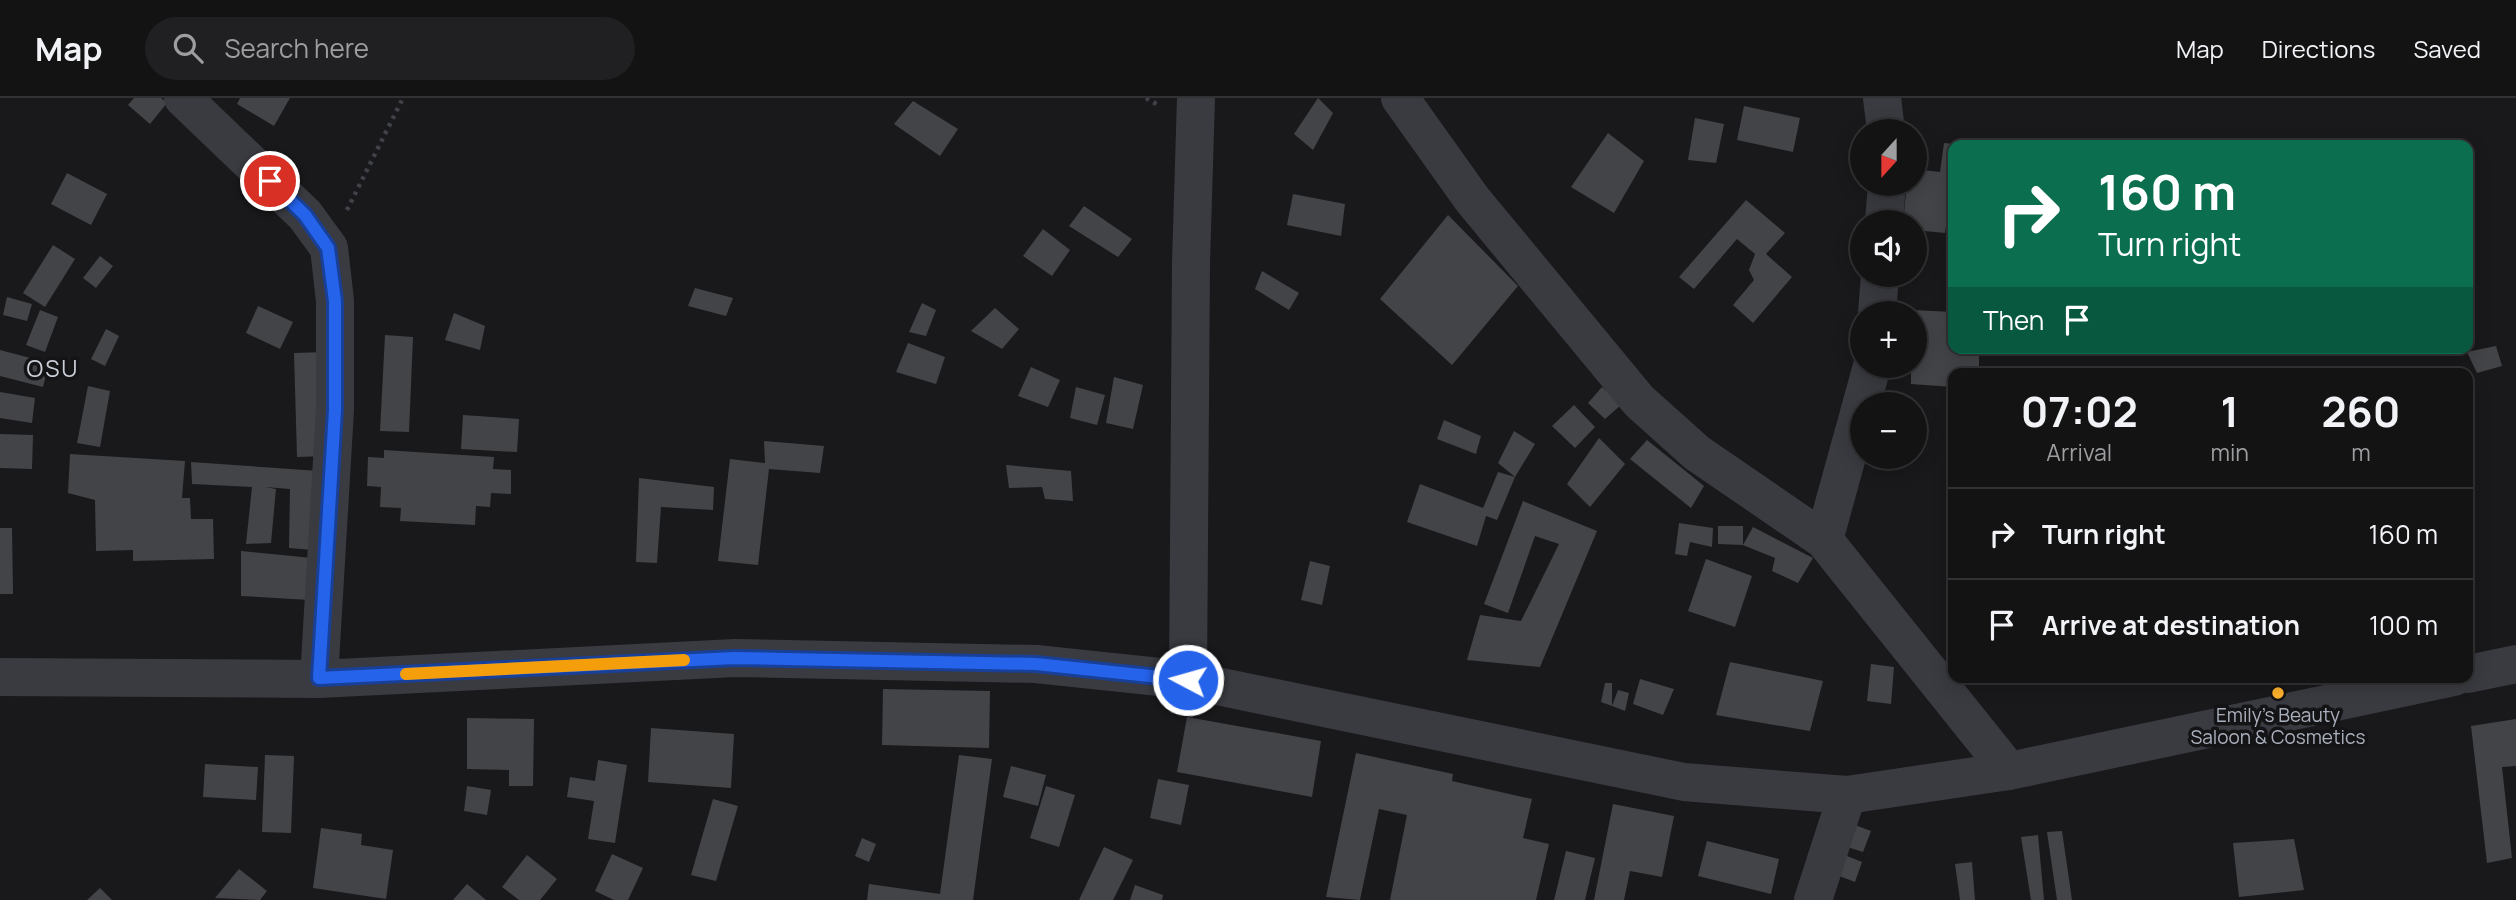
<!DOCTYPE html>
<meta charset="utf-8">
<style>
body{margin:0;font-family:Manrope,sans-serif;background:#202022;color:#f1f3f6;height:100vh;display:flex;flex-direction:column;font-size:26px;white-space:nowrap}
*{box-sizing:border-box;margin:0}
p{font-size:23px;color:#9d9ea0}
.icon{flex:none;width:38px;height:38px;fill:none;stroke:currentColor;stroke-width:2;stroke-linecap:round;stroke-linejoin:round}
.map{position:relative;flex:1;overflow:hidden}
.drawer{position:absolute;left:1948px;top:270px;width:525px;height:315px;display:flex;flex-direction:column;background:#131314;border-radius:14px;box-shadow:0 4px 18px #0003,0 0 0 2px #323234}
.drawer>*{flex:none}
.top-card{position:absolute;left:1948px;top:42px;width:525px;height:214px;border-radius:14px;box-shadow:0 4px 18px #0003,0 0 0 2px #323234;background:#0b6e4f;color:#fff;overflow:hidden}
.needle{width:46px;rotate:201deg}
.tools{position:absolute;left:1850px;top:21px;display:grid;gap:14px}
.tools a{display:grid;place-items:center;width:77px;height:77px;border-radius:50%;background:#131314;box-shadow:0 4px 18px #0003,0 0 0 2px #323234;font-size:35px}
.pin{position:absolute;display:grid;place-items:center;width:60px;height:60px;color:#fff;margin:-30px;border:4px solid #fff;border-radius:50%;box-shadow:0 2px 7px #0007}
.me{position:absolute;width:77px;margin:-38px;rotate:276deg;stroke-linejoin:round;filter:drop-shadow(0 0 5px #0008)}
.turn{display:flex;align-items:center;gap:24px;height:147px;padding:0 35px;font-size:32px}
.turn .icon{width:91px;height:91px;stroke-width:2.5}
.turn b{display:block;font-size:49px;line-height:60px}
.then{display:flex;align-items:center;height:66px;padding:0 35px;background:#0003;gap:14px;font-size:26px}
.eta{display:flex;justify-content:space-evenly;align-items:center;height:119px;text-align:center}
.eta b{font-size:42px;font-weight:700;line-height:49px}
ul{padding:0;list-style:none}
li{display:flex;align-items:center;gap:21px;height:91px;padding:0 35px;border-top:2px solid #323234}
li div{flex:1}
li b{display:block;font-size:26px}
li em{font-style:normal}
header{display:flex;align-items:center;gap:42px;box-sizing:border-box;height:98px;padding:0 35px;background:#131314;border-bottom:2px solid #323234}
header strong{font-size:33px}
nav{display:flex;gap:38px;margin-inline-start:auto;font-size:24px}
.search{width:490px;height:63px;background:#202022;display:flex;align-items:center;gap:18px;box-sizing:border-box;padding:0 24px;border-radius:38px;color:#9d9ea0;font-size:26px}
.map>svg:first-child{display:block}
.building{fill:#434448}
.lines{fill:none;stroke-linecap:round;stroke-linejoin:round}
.path{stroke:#3f4248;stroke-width:4.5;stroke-dasharray:3.5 5;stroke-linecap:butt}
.minor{stroke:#393b41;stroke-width:38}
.route-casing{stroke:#184099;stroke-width:18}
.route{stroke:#2563eb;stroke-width:12}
.slow{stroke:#f59e0b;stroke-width:12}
.poi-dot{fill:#ffb22d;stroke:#141416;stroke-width:2.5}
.labels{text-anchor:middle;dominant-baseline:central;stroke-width:7;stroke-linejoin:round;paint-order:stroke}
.poi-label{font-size:19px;fill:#aab0bc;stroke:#141416}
.quarter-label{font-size:23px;letter-spacing:2px;fill:#cbcfd7;stroke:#141416}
</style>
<header>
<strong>Map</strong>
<div class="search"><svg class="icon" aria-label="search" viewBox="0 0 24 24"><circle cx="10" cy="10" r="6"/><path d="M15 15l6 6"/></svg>Search here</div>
<nav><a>Map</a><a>Directions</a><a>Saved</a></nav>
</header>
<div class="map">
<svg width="2516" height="802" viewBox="0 0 2516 802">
<rect width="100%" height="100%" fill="#19191b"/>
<g class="building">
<polygon points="134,0 161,0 167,5 150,26 128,7"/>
<polygon points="240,0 290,0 274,28 237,6"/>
<polygon points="1318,0 1333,15 1313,52 1294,36"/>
<polygon points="913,3 958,31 940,58 894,26"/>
<polygon points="1744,8 1800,20 1793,54 1737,42"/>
<polygon points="1695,20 1724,26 1716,65 1688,62"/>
<polygon points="1608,35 1644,63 1614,115 1571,89"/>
<polygon points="1944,45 1953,46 1953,82 1945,135 1914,132 1914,124 1903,124 1907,86 1914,86 1914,71 1940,74"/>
<polygon points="67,75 107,96 91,127 51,106"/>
<polygon points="1293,96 1345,106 1341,138 1287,127"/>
<polygon points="1746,102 1785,135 1766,156 1792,179 1753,225 1733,207 1754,182 1749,172 1755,156 1737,141 1694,191 1679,179"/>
<polygon points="1084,108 1132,141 1118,159 1069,128"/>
<polygon points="1448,117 1518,188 1452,267 1380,201"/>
<polygon points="1043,131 1070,152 1052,178 1023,158"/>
<polygon points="53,147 75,161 45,209 23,195"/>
<polygon points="100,158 113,168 96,190 83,180"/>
<polygon points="1262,173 1299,195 1289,212 1255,191"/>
<polygon points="695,190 733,200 726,218 688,208"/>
<polygon points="7,199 32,206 27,223 3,217"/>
<polygon points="922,205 936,212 926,238 909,234"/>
<polygon points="258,208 293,224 280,251 246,235"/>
<polygon points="995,210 1019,231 1002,251 971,233"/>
<polygon points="40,212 58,219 45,254 26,247"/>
<polygon points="1912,212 1953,214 1953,250 1979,250 1979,275 1953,275 1953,289 1911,286 1911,268 1914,268 1914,215"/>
<polygon points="454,215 485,228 480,252 445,242"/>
<polygon points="106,231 119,238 105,268 91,261"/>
<polygon points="385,237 413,239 409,334 380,333"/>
<polygon points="908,245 945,259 936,286 896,274"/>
<polygon points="2496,248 2502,268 2477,275 2467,254"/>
<polygon points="0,252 49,265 43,289 0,278"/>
<polygon points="325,254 328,358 297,359 294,255"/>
<polygon points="1031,269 1060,282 1048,309 1018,298"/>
<polygon points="1114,279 1143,287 1133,331 1106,325"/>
<polygon points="88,288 110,293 100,349 77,345"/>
<polygon points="1076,289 1105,297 1097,327 1070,320"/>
<polygon points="1602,289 1621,307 1605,321 1588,305"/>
<polygon points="0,294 35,300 32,325 0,320"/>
<polygon points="1574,307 1595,329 1575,350 1552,328"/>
<polygon points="463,317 519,321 517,354 461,351"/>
<polygon points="1444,322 1481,338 1476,356 1437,341"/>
<polygon points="1514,333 1535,346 1515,379 1498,365"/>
<polygon points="0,336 33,337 32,371 0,370"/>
<polygon points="1599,340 1625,366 1590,409 1567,386"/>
<polygon points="1647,342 1704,388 1691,410 1630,361"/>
<polygon points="764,343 824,348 820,375 769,371 758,467 718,463 730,361 765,365"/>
<polygon points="384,352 494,359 493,371 511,372 511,396 491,395 490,409 476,408 475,427 400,423 401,410 380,409 381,389 367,388 368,359 384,360"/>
<polygon points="70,356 185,363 182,400 190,400 191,421 213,421 214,461 133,463 133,452 96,453 95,402 68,395"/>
<polygon points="191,364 319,373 314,452 289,450 290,391 265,389 276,391 271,445 246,446 252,389 192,386"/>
<polygon points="1006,367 1071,373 1073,403 1045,401 1042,389 1009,390"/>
<polygon points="1498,374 1515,379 1497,422 1486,418 1477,448 1407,424 1420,386 1483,410"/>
<polygon points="639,380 714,389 713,412 661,409 657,465 636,464"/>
<polygon points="1523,403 1597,433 1540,569 1467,562 1480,517 1521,523 1559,446 1535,438 1508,515 1484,506"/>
<polygon points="1679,425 1713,430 1712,449 1690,444 1687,458 1675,456"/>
<polygon points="1718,428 1743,428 1743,447 1718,446"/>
<polygon points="1753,429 1813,460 1798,485 1772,473 1775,460 1743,447"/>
<polygon points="0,430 12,430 13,496 0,496"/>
<polygon points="241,453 312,460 310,502 241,498"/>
<polygon points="1706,461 1752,478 1735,529 1688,513"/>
<polygon points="1310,463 1330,468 1322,507 1301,502"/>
<polygon points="1730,564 1823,583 1810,633 1716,617"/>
<polygon points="1871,566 1894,569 1891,606 1867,603"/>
<polygon points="1640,581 1674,591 1663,617 1633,606"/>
<polygon points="1605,585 1612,585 1612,608 1601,604"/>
<polygon points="883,591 990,593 989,650 882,647"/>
<polygon points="1618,592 1629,595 1625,613 1612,608"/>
<polygon points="1187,619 1321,643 1312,699 1177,674"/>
<polygon points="467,620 534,621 533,688 509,688 509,672 467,671"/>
<polygon points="2516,621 2516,668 2502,669 2512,760 2487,765 2471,628"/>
<polygon points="651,630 734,636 731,690 648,684"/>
<polygon points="1356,655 1453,676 1452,683 1532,701 1523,740 1549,746 1536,802 1390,802 1407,717 1379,711 1360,802 1326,799"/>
<polygon points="265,657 294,658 291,735 262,734"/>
<polygon points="959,657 992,661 973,802 867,802 869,786 940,796"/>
<polygon points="598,662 627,667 615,745 588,741 594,703 567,699 570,679 595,683"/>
<polygon points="205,666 258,669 256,702 203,699"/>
<polygon points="1011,668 1046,677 1038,708 1003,699"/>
<polygon points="1158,681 1189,687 1181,727 1150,720"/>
<polygon points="467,688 491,692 487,717 464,713"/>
<polygon points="1046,688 1075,697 1059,749 1030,740"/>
<polygon points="713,701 738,708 716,783 691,777"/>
<polygon points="1613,706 1674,718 1662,779 1630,773 1624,802 1594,802"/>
<polygon points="1855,727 1871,733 1863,754 1847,749"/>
<polygon points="321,730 362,736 361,747 393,752 386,801 313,790"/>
<polygon points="2062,733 2072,802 2057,802 2047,734"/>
<polygon points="2038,737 2044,802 2031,802 2021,739"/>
<polygon points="862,740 876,746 869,764 855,758"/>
<polygon points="2294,741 2304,792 2239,799 2233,745"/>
<polygon points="1707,743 1779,761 1771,796 1698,778"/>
<polygon points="1104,749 1133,762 1113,802 1079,802"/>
<polygon points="1566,753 1595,760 1585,802 1554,802"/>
<polygon points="612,756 643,770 628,802 614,802 595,793"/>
<polygon points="1842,756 1862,764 1855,784 1834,776"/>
<polygon points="527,757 557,781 540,802 519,802 502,789"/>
<polygon points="1972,764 1975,802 1960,802 1955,766"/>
<polygon points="239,771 267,793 260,802 215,800"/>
<polygon points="467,786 486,802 453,802"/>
<polygon points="1135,787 1163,797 1162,802 1130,802"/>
<polygon points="100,790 112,802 87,802"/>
</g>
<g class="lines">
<g class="path">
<polyline points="1146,0 1160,8"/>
<polyline points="347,112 403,0"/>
</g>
<g class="minor">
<polyline points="183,0 305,117 329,150 335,203 335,312 319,581"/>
<polyline points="1400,0 1472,101 1639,303 1697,355 1824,442 2009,673"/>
<polyline points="1882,0 1886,33"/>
<polyline points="1884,124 1887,86"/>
<polyline points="1877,215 1880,177"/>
<polyline points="1824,442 1872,268"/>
<polyline points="2468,576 2516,566"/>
<polyline points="0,579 319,581 735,560 1036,566 1188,582 1684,684 1847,697 2009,673 2454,579"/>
<polyline points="1188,582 1191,165 1196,0"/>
<polyline points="1813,802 1847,697"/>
</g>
</g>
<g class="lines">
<g class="route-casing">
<polyline id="route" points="270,83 305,117 328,150 335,203 335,312 319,580 735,560 1036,566 1188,582"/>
</g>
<use href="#route" class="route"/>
<polyline class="slow" points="406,576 684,562"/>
</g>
<circle class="poi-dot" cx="2278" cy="595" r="7"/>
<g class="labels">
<g class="poi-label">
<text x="2278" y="617">Emily's Beauty<tspan x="2278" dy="22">Saloon &amp; Cosmetics</tspan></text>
</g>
<g class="quarter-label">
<text x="53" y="270">OSU</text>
</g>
</g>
</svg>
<div class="tools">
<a><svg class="needle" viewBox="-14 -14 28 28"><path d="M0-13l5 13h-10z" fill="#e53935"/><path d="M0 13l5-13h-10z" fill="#9d9ea0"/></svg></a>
<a><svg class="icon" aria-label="sound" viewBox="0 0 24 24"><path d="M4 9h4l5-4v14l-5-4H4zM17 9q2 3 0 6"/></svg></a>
<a>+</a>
<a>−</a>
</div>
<div class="pin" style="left:270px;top:83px;background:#d93025"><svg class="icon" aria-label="arrive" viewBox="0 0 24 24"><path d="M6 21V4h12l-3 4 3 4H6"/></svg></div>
<svg class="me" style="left:1188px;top:582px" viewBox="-20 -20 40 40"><circle r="17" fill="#2563eb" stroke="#fff" stroke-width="3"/><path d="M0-11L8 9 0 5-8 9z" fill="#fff"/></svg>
<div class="top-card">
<div class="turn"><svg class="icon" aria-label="right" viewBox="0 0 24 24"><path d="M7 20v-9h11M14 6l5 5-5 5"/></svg><div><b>160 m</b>Turn right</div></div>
<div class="then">Then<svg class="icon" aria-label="arrive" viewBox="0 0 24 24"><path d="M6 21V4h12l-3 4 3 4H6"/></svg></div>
</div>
<section class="drawer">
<div class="eta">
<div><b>07:02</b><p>Arrival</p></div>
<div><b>1</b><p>min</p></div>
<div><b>260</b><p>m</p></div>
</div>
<ul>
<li><svg class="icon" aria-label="right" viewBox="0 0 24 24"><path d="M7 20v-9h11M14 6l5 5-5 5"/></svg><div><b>Turn right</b></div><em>160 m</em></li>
<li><svg class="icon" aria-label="arrive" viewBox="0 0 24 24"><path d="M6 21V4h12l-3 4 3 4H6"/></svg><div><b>Arrive at destination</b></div><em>100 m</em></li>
</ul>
</section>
</div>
